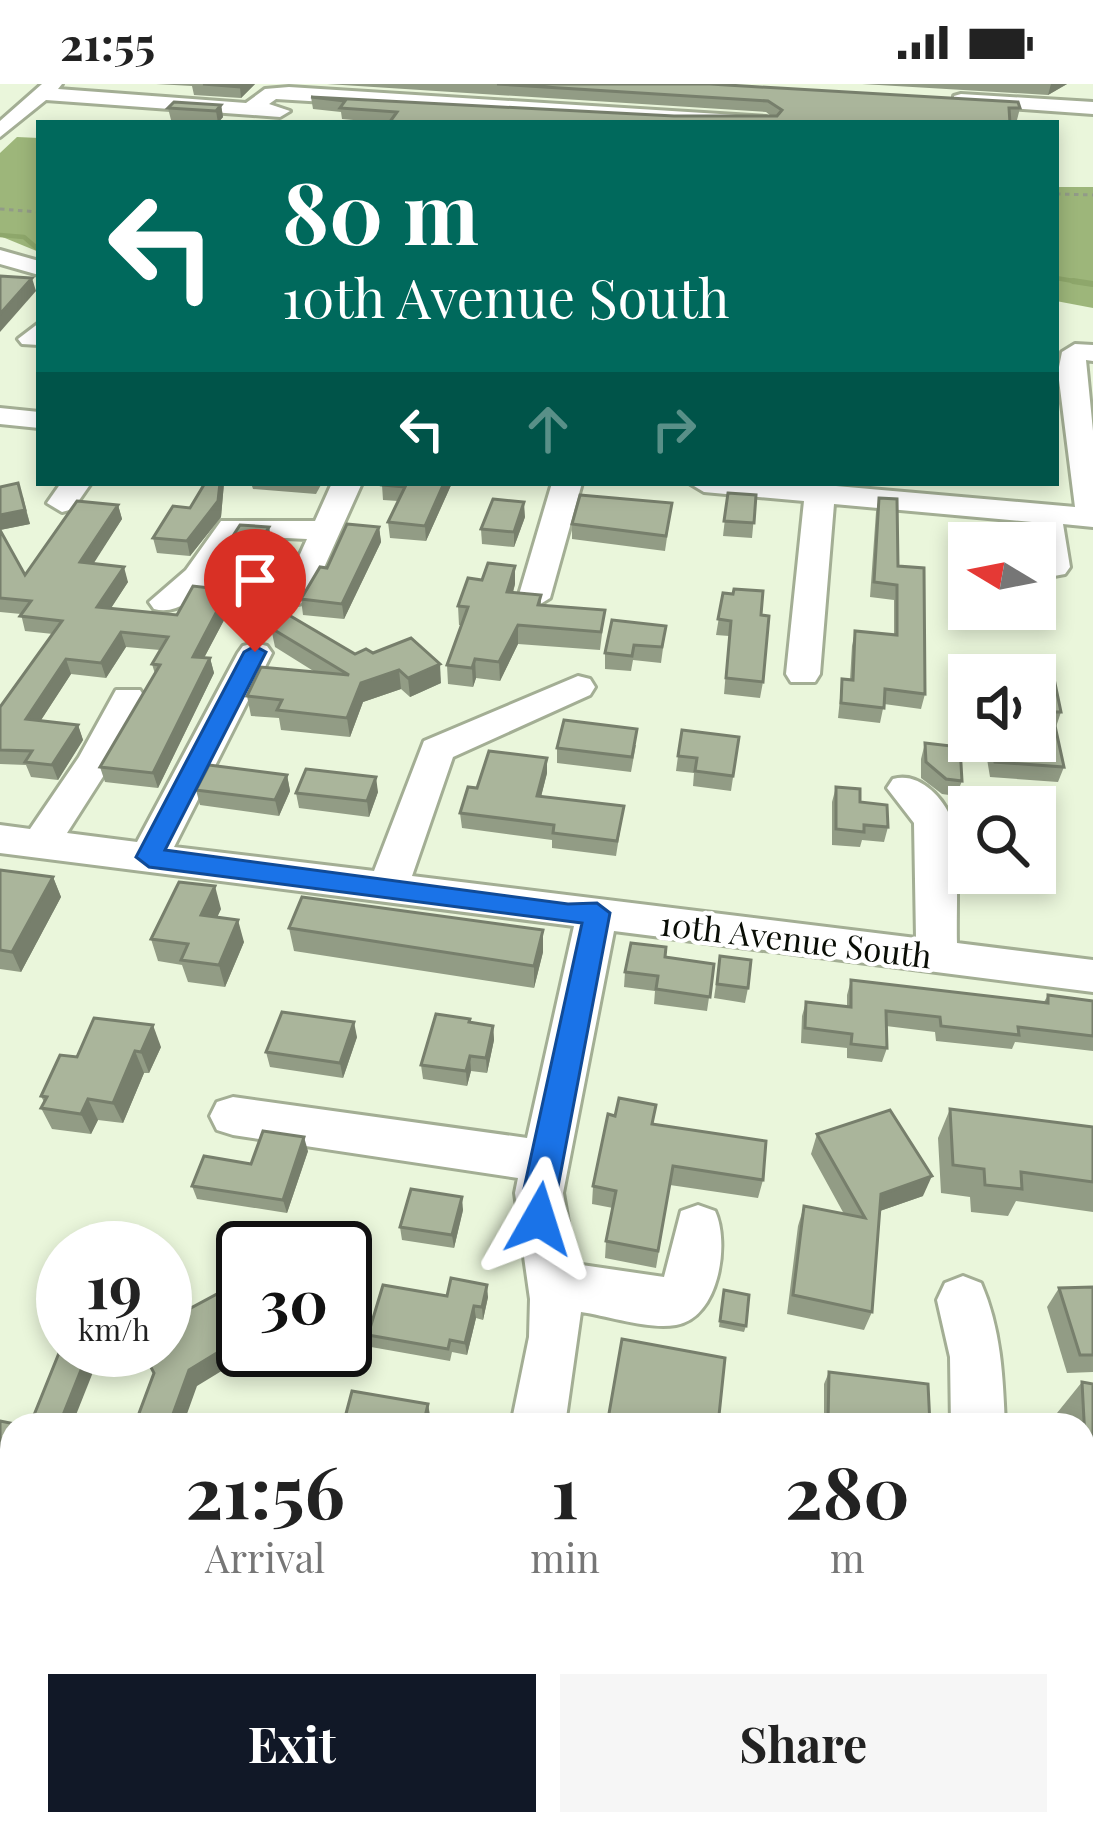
<!DOCTYPE html>
<style>
body{margin:0;font-family:"Playfair Display",serif;background:#f6f6f6;color:#222;height:100vh;display:flex;flex-direction:column;font-size:45px;white-space:nowrap}
*{box-sizing:border-box;margin:0}
p{font-size:39px;color:#767676}
.icon{flex:none;width:66px;height:66px;fill:none;stroke:currentColor;stroke-width:2;stroke-linecap:round;stroke-linejoin:round}
.map{position:relative;flex:1;overflow:hidden}
.drawer{position:absolute;left:0px;top:1329px;width:1095px;height:423px;display:flex;flex-direction:column;background:#fff;border-radius:36px 36px 0 0;box-shadow:0 6px 18px #0003}
.drawer>*{flex:none}
.banner{position:absolute;left:36px;top:36px;width:1023px;height:366px;border-radius:0px;box-shadow:0 6px 18px #0003;background:#00695c;color:#fff;overflow:hidden}
.needle{width:78px;rotate:280deg}
.fabs{position:absolute;left:948px;top:438px;display:grid;gap:24px}
.fabs a{display:grid;place-items:center;width:108px;height:108px;border-radius:0px;background:#fff;box-shadow:0 6px 18px #0003;font-size:60px}
.speed{position:absolute;left:36px;top:1137px;display:flex;gap:24px;font-size:60px;font-weight:700;text-align:center}
.speed>*{display:grid;place-content:center;width:156px;height:156px;border-radius:50%;background:#fff;box-shadow:0 6px 18px #0003;line-height:1}
.speed small{font-size:30px;font-weight:400}
.speed .limit{border:6px solid #111;border-radius:18px;background:#fff;color:#111}
.pin{position:absolute;display:grid;place-items:center;width:102px;height:102px;color:#fff;margin:-123px -51px;border-radius:50% 50% 50% 0;rotate:-45deg;box-shadow:0 0 12px #0007}
.pin .icon{rotate:45deg}
.me{position:absolute;width:132px;margin:-66px;rotate:6deg;stroke-linejoin:round;filter:drop-shadow(0 0 9px #0008)}
.turn{display:flex;align-items:center;gap:42px;height:252px;padding:0 48px;font-size:54px}
.turn .icon{width:156px;height:156px;stroke-width:2.5}
.turn b{display:block;font-size:84px;line-height:102px}
.lanes{display:flex;align-items:center;height:114px;padding:0 48px;background:#0003;justify-content:center;gap:60px;direction:ltr}
.lanes .off{opacity:.35}
.eta{display:flex;justify-content:space-evenly;align-items:center;height:204px;text-align:center}
.eta b{font-size:72px;font-weight:700;line-height:84px}
.primary-button{display:flex;gap:24px;margin-top:auto;padding:24px 48px}
.primary-button a{flex:1;height:138px;border-radius:0px;background:#111827;color:#fff;font-size:48px;font-weight:700;line-height:138px;text-align:center}
.primary-button a+a{background:#f6f6f6;color:#222}
.status{display:flex;justify-content:space-between;align-items:center;height:84px;padding:0 60px;background:#fff;direction:ltr}
.status svg{height:33px;fill:currentColor}
.map>svg:first-child{display:block}
.forest{fill:#9db67a}
.lines{fill:none;stroke-linecap:round;stroke-linejoin:round}
.stream-far1{stroke:#8ea76b;stroke-width:4.5}
.stream{stroke:#8ea76b;stroke-width:6}
.minor-casing{stroke:#a3ae94;stroke-width:6}
.path{stroke:#929b88;stroke-width:3;stroke-dasharray:4.5 4.5;stroke-linecap:butt}
.minor{fill:#fff;fill-rule:evenodd}
.wall{fill:#929c85}
.shaded-wall{fill:#777f6c}
.building{fill:#aab59b;stroke:#777f6c;stroke-width:3}
.route{fill:#1a73e8;stroke:#114b97;stroke-width:3}
.labels{text-anchor:middle;dominant-baseline:central;stroke-width:9;stroke-linejoin:round;paint-order:stroke}
.street-label{font-size:33px;fill:#090d05;stroke:#fff}
</style>
<div class="status"><b>21:55</b><svg viewBox="0 0 49 12"><path d="M0 12V9h3v3zM5 12V6h3v6zM10 12V3h3v9zM15 12V0h3v12zM26 1h20v11H26zM47 4h2v5h-2z"/></svg></div>
<div class="map">
<svg width="1093" height="1750" viewBox="0 0 1093 1750">
<rect width="100%" height="100%" fill="#eaf6db"/>
<g class="forest">
<polygon points="17,53 39,54 39,168 0,152 0,69"/>
<polygon points="1056,103 1093,103 1093,224 1056,217"/>
<polygon points="739,1740 965,1740 965,1750 738,1750"/>
</g>
<g class="lines">
<g class="stream-far1">
<polyline points="0,151 24,153 39,166"/>
<polyline points="1056,194 1091,200"/>
</g>
<polyline class="stream" points="1073,197 1093,200"/>
<g class="minor-casing">
<g id="minor">
<polygon points="42,0 62,0 58,5 246,19 265,5 289,3 766,33 776,39 673,39 276,15 269,20 290,27 280,33 46,16 0,53 0,37"/>
<polygon points="961,10 1093,18 1093,30 954,20 954,12"/>
<polygon points="0,166 39,177 39,191 0,180"/>
<polygon points="39,239 39,261 22,260 18,255"/>
<polygon points="1075,260 1093,261 1093,277 1086,276 1093,347 1093,443 1063,440 1070,483 1065,490 1054,492 1038,483 1032,438 834,420 820,590 815,598 791,598 786,590 804,417 704,408 689,399 802,399 1075,423 1058,288 1062,268"/>
<polygon points="0,324 39,328 39,344 0,340"/>
<polygon points="61,399 91,399 73,425 62,428 47,419"/>
<path d="M332,399H362L309,517L298,520L282,510L307,455L241,452C222,480 193,535 154,525L149,518L186,486L221,437H315Z"/>
<polygon points="552,399 582,399 550,514 534,524 518,514"/>
<path d="M255,559L267,562L272,569L174,763L374,787L424,657L578,592L590,595L595,603L590,611L453,673L412,792L916,854L914,739L887,704L893,695C917,688 941,710 951,734C960,757 956,830 957,859L1093,876V908L614,847L563,1109L575,1180L664,1193L681,1127L698,1121L715,1127C730,1159 719,1234 676,1241C649,1246 609,1232 581,1228L565,1341H511L529,1253L530,1215L515,1109L518,1094L233,1051L217,1046L210,1032L217,1018L233,1013L527,1054L574,842L0,769V741L30,745L79,673L116,606H140L145,614L113,677L67,749L137,758L238,569L243,562Z"/>
<path d="M963,1192L981,1199C1001,1245 1003,1292 1005,1341H951L950,1273L937,1216L945,1199Z"/>
<polygon points="1083,1516 1093,1518 1093,1578 1083,1576"/>
<polygon points="0,1705 12,1708 12,1740 84,1740 88,1750 0,1750"/>
<polygon points="428,1740 494,1740 492,1750 426,1750"/>
<polygon points="958,1740 1024,1740 1025,1750 959,1750"/>
</g>
</g>
<g class="path">
<polyline points="1056,110 1093,111"/>
<polyline points="0,125 39,128"/>
</g>
<use href="#minor" class="minor"/>
</g>
<g class="wall">
<polygon points="156,0 255,0 241,14 194,11 192,2"/>
<polygon points="327,0 710,0 1020,24 1017,36 1010,36 1010,39 387,39 342,35 341,28 313,25 311,13 674,32 771,32 766,28"/>
<polygon points="862,0 1067,0 1048,11"/>
<polygon points="221,21 223,33 218,39 171,36 168,24"/>
<polygon points="205,399 224,399 221,433 190,472 157,469 153,454 190,424"/>
<polygon points="251,399 322,399 316,410 253,405"/>
<polygon points="452,399 426,457 390,454 388,438 398,417 383,416 382,401"/>
<polygon points="0,403 23,413 30,440 0,446 25,491 118,421 122,435 93,479 128,498 111,524 177,531 232,521 204,574 210,574 214,589 158,704 105,698 100,683 155,590 152,580 160,566 126,563 106,594 71,590 41,636 78,641 83,656 58,696 31,693 26,681 0,680 0,623 53,550 25,547 21,530 0,528"/>
<polygon points="728,409 756,411 752,454 723,452"/>
<polygon points="879,414 898,482 925,610 921,625 884,620 880,639 838,634 842,595 850,596 852,562 855,547 894,551 894,516 870,513 876,428"/>
<polygon points="672,419 665,467 572,455 572,440"/>
<polygon points="525,433 514,463 482,460 481,445"/>
<polygon points="379,443 381,458 344,535 303,531 301,515 327,484"/>
<polygon points="272,458 259,480 230,476 227,461"/>
<polygon points="515,500 513,509 541,511 541,521 605,526 600,566 518,560 500,597 476,594 473,603 448,600 447,581 461,541 459,541 458,522"/>
<polygon points="723,509 763,598 760,614 724,610 729,552 716,551"/>
<polygon points="666,542 661,579 633,576 631,587 605,585 605,569"/>
<polygon points="271,544 355,570 373,569 441,599 410,613 401,605 363,618 350,653 281,646 279,634 251,632 247,612 315,588 275,563"/>
<polygon points="1025,584 1052,585 1061,628 1056,643 1064,683 1058,698 990,693 986,669 990,657 1035,657 1035,591 1023,591"/>
<polygon points="739,653 731,707 693,702 694,689 676,687 678,672"/>
<polygon points="925,659 962,697 956,712 942,710 921,694 921,675"/>
<polygon points="636,661 631,688 557,679 557,664"/>
<polygon points="547,689 541,713 624,722 616,772 552,764 552,756 462,744 460,729 477,704"/>
<polygon points="287,691 290,707 279,732 200,721 196,706"/>
<polygon points="836,703 860,718 888,743 884,758 862,756 860,763 832,761 832,718"/>
<polygon points="378,708 369,733 299,724 296,709"/>
<polygon points="1035,733 1044,767 1038,782 1035,782"/>
<polygon points="0,786 53,793 61,813 21,888 0,885"/>
<polygon points="221,825 217,833 244,858 225,903 188,898 182,881 158,877 151,855"/>
<polygon points="289,844 543,846 543,868 534,904 294,867"/>
<polygon points="720,872 748,904 745,919 714,914"/>
<polygon points="665,873 714,880 707,927 654,920 655,907 624,903 625,888"/>
<polygon points="851,896 1044,918 1048,911 1093,917 1093,967 1015,958 1012,965 936,957 935,948 886,942 887,964 882,978 847,974 847,964 801,959 802,932 806,918 847,922 847,911"/>
<polygon points="470,935 470,939 493,942 494,956 487,989 471,987 467,1002 423,995 421,981"/>
<polygon points="357,953 343,994 270,983 266,968"/>
<polygon points="161,963 149,989 144,989 123,1039 98,1036 91,1050 52,1045 41,1024 44,1018 41,1012 77,973"/>
<polygon points="950,1025 1093,1043 1093,1128 1016,1117 1008,1132 971,1128 970,1113 941,1109 938,1054"/>
<polygon points="654,1040 763,1096 758,1114 670,1101 656,1184 605,1174 606,1157 613,1124 592,1120 593,1102"/>
<polygon points="817,1050 923,1112 880,1127 872,1228 864,1246 787,1230 798,1142 804,1122 844,1130 811,1070"/>
<polygon points="308,1067 287,1129 197,1115 192,1102 251,1080"/>
<polygon points="463,1126 454,1164 402,1156 400,1143"/>
<polygon points="1093,1203 1093,1288 1067,1289 1047,1223 1059,1204"/>
<polygon points="724,1206 746,1242 744,1248 719,1243"/>
<polygon points="447,1212 488,1213 483,1236 476,1234 467,1271 452,1268 450,1277 371,1263 368,1251"/>
<polygon points="622,1255 718,1341 607,1341"/>
<polygon points="829,1288 930,1341 824,1341 824,1300"/>
<polygon points="1082,1298 1093,1300 1093,1463 1083,1461 1083,1341 1058,1341 1057,1329"/>
<polygon points="0,1337 12,1341 12,1418 0,1416"/>
<polygon points="1043,1740 1083,1740 1093,1750 1044,1750"/>
</g>
<g class="shaded-wall">
<polygon points="242,0 255,0 241,14 240,3"/>
<polygon points="1051,0 1067,0 1048,11"/>
<polygon points="221,21 223,33 218,39 216,27"/>
<polygon points="32,194 36,207 0,248 0,230"/>
<polygon points="18,399 30,440 0,446 0,431"/>
<polygon points="220,399 224,399 221,433 190,472 187,457"/>
<polygon points="444,399 452,399 426,457 425,442"/>
<polygon points="524,418 525,433 514,463 514,448"/>
<polygon points="118,421 122,435 85,493 80,478"/>
<polygon points="269,443 272,458 259,480 256,464"/>
<polygon points="379,443 381,458 344,535 342,520"/>
<polygon points="515,482 515,500 507,527 507,508"/>
<polygon points="124,483 128,498 102,538 97,523"/>
<polygon points="228,506 232,521 197,587 193,573"/>
<polygon points="518,541 518,560 500,597 499,578"/>
<polygon points="121,548 126,563 106,594 101,579"/>
<polygon points="210,574 214,589 158,704 153,689"/>
<polygon points="66,575 71,590 32,650 26,635"/>
<polygon points="475,575 476,594 473,603 472,584"/>
<polygon points="440,580 441,599 410,613 408,594"/>
<polygon points="399,586 401,605 363,618 350,653 347,634 361,599"/>
<polygon points="78,641 83,656 58,696 52,681"/>
<polygon points="547,674 547,689 537,728 537,712"/>
<polygon points="287,691 290,707 279,732 275,716"/>
<polygon points="376,693 378,708 369,733 367,717"/>
<polygon points="53,793 61,813 21,888 12,868"/>
<polygon points="215,802 221,825 208,853 201,831"/>
<polygon points="238,836 244,858 225,903 219,881"/>
<polygon points="543,846 543,868 534,904 534,882"/>
<polygon points="354,938 357,953 343,994 340,979"/>
<polygon points="153,941 161,963 149,989 141,968"/>
<polygon points="493,942 494,956 487,989 486,974"/>
<polygon points="135,967 144,989 123,1039 113,1019"/>
<polygon points="470,972 471,987 467,1002 466,987"/>
<polygon points="88,1015 98,1036 91,1050 81,1030"/>
<polygon points="304,1053 308,1067 287,1129 283,1116"/>
<polygon points="932,1092 923,1112 874,1129 881,1110"/>
<polygon points="462,1113 463,1126 454,1164 452,1151"/>
<polygon points="487,1201 488,1213 483,1236 482,1223"/>
<polygon points="474,1222 476,1234 467,1271 465,1259"/>
<polygon points="243,1242 243,1266 249,1266 251,1269 197,1302 183,1341 169,1341 189,1286"/>
<polygon points="89,1266 101,1268 72,1341 59,1341"/>
<polygon points="428,1320 430,1331 428,1341 423,1341"/>
</g>
<g class="building">
<polygon points="203,0 242,0 240,3"/>
<polygon points="497,0 710,0 1018,18 1020,24 1009,24 1010,39 389,39 397,28 340,24 345,17 311,13 674,32 777,32 782,26 768,17"/>
<polygon points="174,18 221,21 216,27 168,24"/>
<polygon points="0,192 32,194 0,230"/>
<polygon points="18,399 25,426 0,431 0,403"/>
<polygon points="205,399 220,399 218,417 187,457 153,454 173,422 190,424"/>
<polygon points="383,399 444,399 425,442 388,438 405,403 382,401"/>
<polygon points="728,409 756,411 754,439 724,437"/>
<polygon points="580,411 672,419 666,452 572,440"/>
<polygon points="879,414 897,415 898,482 924,484 925,610 885,605 884,624 841,619 842,595 853,596 855,547 897,551 897,501 874,498"/>
<polygon points="493,415 524,418 514,448 481,445"/>
<polygon points="77,417 118,421 80,478 124,483 97,523 177,531 193,502 228,506 193,573 210,574 153,689 100,683 160,581 152,580 168,553 121,548 101,579 66,575 26,635 78,641 52,681 25,678 32,667 0,666 0,623 62,537 20,532 31,517 0,514 0,446 25,491"/>
<polygon points="347,440 379,443 342,520 301,515 320,483 327,484"/>
<polygon points="240,441 269,443 256,464 227,461"/>
<polygon points="488,479 515,482 507,508 541,511 538,521 605,526 601,548 518,541 499,578 475,575 472,584 447,581 468,523 458,522 468,494 482,496"/>
<polygon points="734,505 763,507 761,531 769,532 763,598 726,594 731,537 718,535 723,509 733,510"/>
<polygon points="282,527 355,570 366,565 373,569 411,554 440,580 408,594 399,586 361,599 347,634 277,626 282,616 247,612 261,583 349,591 271,544"/>
<polygon points="612,536 666,542 662,563 634,561 632,572 605,569"/>
<polygon points="1025,584 1052,585 1061,628 1052,628 1064,683 995,678 991,657 1035,657 1035,591 1027,591"/>
<polygon points="564,636 637,645 632,673 557,664"/>
<polygon points="682,646 739,653 733,692 695,687 697,674 678,672"/>
<polygon points="925,659 960,663 962,697 946,695 926,678"/>
<polygon points="489,667 547,674 537,712 624,722 617,757 553,749 554,741 460,729 468,703 477,704"/>
<polygon points="209,681 287,691 275,716 196,706"/>
<polygon points="306,685 376,693 367,717 296,709"/>
<polygon points="836,703 860,705 860,718 887,721 888,743 864,741 864,748 836,745"/>
<polygon points="1035,733 1040,733 1044,767 1035,766"/>
<polygon points="0,786 53,793 12,868 0,866"/>
<polygon points="179,798 215,802 201,831 238,836 219,881 181,876 188,860 151,855"/>
<polygon points="302,813 543,846 534,882 289,844"/>
<polygon points="631,859 666,863 665,873 714,880 710,913 656,905 658,892 625,888"/>
<polygon points="720,872 751,876 748,904 717,900"/>
<polygon points="851,896 1048,919 1048,911 1093,917 1093,952 1018,943 1019,951 941,942 940,933 886,927 887,964 851,960 852,950 805,944 806,918 851,923"/>
<polygon points="282,928 354,938 340,979 266,968"/>
<polygon points="436,930 470,935 469,938 493,942 486,974 470,972 466,987 421,981"/>
<polygon points="94,934 153,941 141,968 135,967 113,1019 88,1015 81,1030 41,1024 47,1013 41,1012 60,971 77,973"/>
<polygon points="619,1014 656,1021 652,1040 766,1057 763,1096 673,1082 658,1167 606,1157 616,1107 593,1102 608,1030 615,1032"/>
<polygon points="950,1025 1093,1043 1093,1098 1021,1088 1022,1105 985,1101 984,1085 953,1081"/>
<polygon points="890,1026 932,1092 881,1110 872,1228 793,1211 804,1122 865,1134 817,1050"/>
<polygon points="263,1047 304,1053 283,1116 192,1102 204,1072 251,1080"/>
<polygon points="411,1105 462,1113 452,1151 400,1143"/>
<polygon points="451,1194 487,1201 482,1223 474,1222 465,1259 450,1256 448,1265 368,1251 383,1201 447,1212"/>
<polygon points="243,1196 243,1242 239,1244 243,1253 189,1286 169,1341 122,1341 123,1338 135,1340 154,1289 142,1266 165,1266 165,1238"/>
<polygon points="1093,1203 1093,1271 1080,1271 1059,1204"/>
<polygon points="724,1206 749,1211 746,1242 720,1237"/>
<polygon points="622,1255 725,1274 718,1341 694,1341 660,1334 659,1341 607,1341"/>
<polygon points="63,1259 63,1266 89,1266 59,1341 30,1341"/>
<polygon points="829,1288 928,1300 930,1341 859,1341 828,1337"/>
<polygon points="1082,1298 1093,1300 1093,1432 1089,1431"/>
<polygon points="352,1307 428,1320 423,1341 343,1341"/>
<polygon points="0,1337 20,1341 12,1341 12,1410 0,1407"/>
<polygon points="0,1590 12,1592 12,1643 7,1656 0,1655"/>
<polygon points="1083,1610 1093,1612 1093,1750 1074,1750 1073,1740 1083,1740"/>
<polygon points="604,1740 685,1740 684,1750 603,1750"/>
</g>
<polygon class="route" points="255,562 266,568 165,766 568,820 597,819 610,829 550,1145 539,1149 528,1145 523,1109 582,839 149,783 136,773 244,568"/>
<g class="labels">
<g class="street-label">
<text transform="translate(796 854) rotate(7)">10th Avenue South</text>
</g>
</g>
</svg>
<div class="fabs">
<a><svg class="needle" viewBox="-14 -14 28 28"><path d="M0-13l5 13h-10z" fill="#e53935"/><path d="M0 13l5-13h-10z" fill="#767676"/></svg></a>
<a><svg class="icon" aria-label="sound" viewBox="0 0 24 24"><path d="M4 9h4l5-4v14l-5-4H4zM17 9q2 3 0 6"/></svg></a>
<a><svg class="icon" aria-label="search" viewBox="0 0 24 24"><circle cx="10" cy="10" r="6"/><path d="M15 15l6 6"/></svg></a>
</div>
<div class="speed"><div>19<small>km/h</small></div><div class="limit">30</div></div>
<div class="pin" style="left:255px;top:568px;background:#d93025"><svg class="icon" aria-label="arrive" viewBox="0 0 24 24"><path d="M6 21V4h12l-3 4 3 4H6"/></svg></div>
<svg class="me" style="left:539px;top:1135px" viewBox="-20 -20 40 40"><path d="M0-17L14 15 0 8-14 15z" fill="#1a73e8" stroke="#fff" stroke-width="4"/></svg>
<div class="banner">
<div class="turn"><svg class="icon" aria-label="left" viewBox="0 0 24 24"><path d="M17 20v-9H6M10 6l-5 5 5 5"/></svg><div><b>80 m</b>10th Avenue South</div></div>
<div class="lanes"><svg class="icon" aria-label="left" viewBox="0 0 24 24"><path d="M17 20v-9H6M10 6l-5 5 5 5"/></svg><svg class="icon off" aria-label="ahead" viewBox="0 0 24 24"><path d="M12 20V5M6 11l6-6 6 6"/></svg><svg class="icon off" aria-label="right" viewBox="0 0 24 24"><path d="M7 20v-9h11M14 6l5 5-5 5"/></svg></div>
</div>
<section class="drawer">
<div class="eta">
<div><b>21:56</b><p>Arrival</p></div>
<div><b>1</b><p>min</p></div>
<div><b>280</b><p>m</p></div>
</div>
<div class="primary-button"><a>Exit</a><a>Share</a></div>
</section>
</div>
